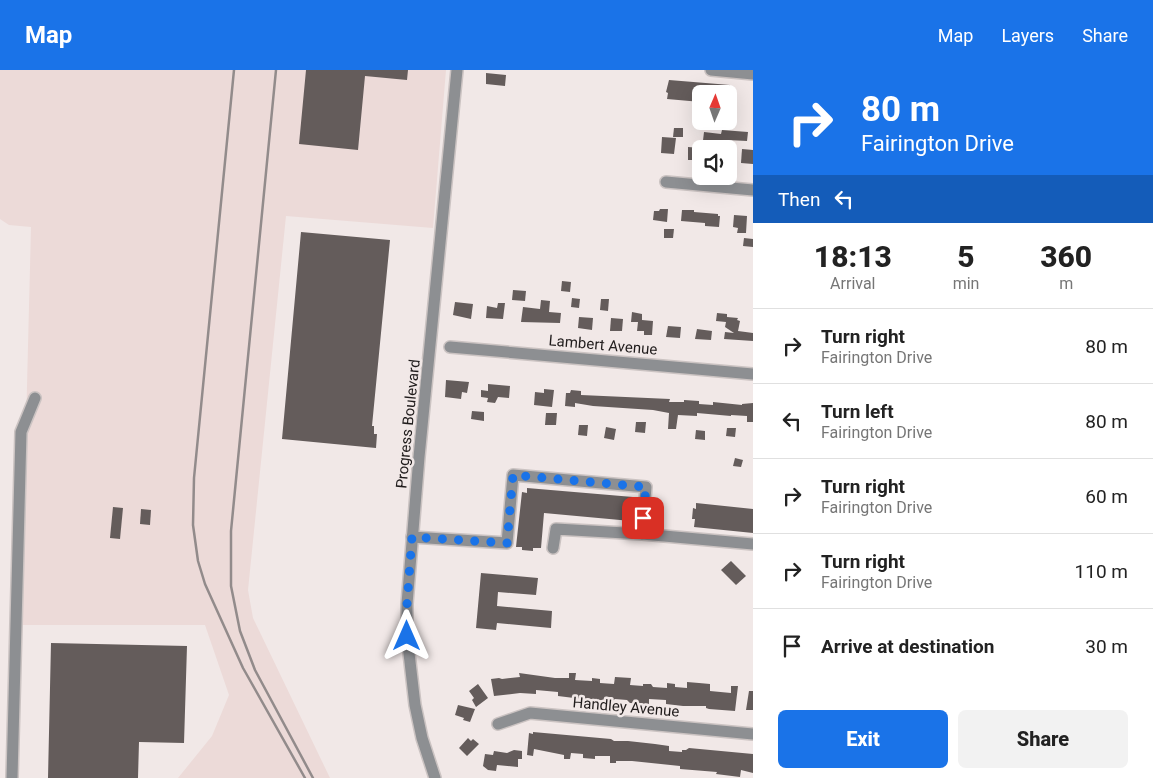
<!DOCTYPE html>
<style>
body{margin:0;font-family:Roboto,sans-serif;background:#f2f2f2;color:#222;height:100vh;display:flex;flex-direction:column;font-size:19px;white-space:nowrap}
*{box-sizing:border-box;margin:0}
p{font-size:16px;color:#767676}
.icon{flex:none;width:28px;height:28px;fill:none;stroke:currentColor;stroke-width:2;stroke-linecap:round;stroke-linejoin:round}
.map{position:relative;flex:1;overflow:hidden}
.sheet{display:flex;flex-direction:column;background:#fff;width:400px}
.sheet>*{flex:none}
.guide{background:#1a73e8;color:#fff;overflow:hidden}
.needle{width:32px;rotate:2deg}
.buttons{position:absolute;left:692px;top:15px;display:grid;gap:10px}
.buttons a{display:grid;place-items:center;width:45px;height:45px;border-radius:8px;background:#fff;box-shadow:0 5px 20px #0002;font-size:25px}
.pin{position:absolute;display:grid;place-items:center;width:42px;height:42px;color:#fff;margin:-21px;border-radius:10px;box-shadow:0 2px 8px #0006}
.me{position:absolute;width:55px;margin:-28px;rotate:0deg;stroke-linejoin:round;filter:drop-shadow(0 0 4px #0008)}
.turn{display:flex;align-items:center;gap:18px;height:105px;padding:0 25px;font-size:22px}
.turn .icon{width:65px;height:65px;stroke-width:2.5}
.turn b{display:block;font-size:35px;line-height:42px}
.then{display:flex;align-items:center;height:48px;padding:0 25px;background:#0003;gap:10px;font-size:19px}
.eta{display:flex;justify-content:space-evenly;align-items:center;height:85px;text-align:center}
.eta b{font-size:30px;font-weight:800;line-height:35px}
.cta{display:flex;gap:10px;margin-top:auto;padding:10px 25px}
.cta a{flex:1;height:58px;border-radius:8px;background:#1a73e8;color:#fff;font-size:20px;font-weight:800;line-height:58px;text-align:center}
.cta a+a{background:#f2f2f2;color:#222}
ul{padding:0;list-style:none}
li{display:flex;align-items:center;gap:15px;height:75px;padding:0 25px;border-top:1px solid #e0e0e0}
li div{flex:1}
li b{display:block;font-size:19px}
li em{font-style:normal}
header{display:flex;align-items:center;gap:30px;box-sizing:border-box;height:70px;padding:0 25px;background:#1a73e8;color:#fff}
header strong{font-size:24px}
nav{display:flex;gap:28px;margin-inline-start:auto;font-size:18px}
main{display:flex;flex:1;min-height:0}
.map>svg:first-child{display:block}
.built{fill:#ecdad8}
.building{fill:#645c5b}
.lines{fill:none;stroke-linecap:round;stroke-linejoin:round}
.minor-casing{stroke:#cbc3c2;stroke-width:14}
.minor{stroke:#8d8f92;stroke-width:11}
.rail{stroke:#928b8b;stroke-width:2.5}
.route{stroke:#1a73e8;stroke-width:9;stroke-dasharray:0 16.2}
.labels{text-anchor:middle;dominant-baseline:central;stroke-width:5;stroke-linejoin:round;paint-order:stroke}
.street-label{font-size:15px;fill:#201c1c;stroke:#f1e8e7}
</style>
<header>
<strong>Map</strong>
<nav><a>Map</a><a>Layers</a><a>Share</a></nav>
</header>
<main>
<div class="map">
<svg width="753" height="708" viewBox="0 0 753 708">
<rect width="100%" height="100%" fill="#f1e8e7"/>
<polygon class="built" points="0,0 446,0 433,158 286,146 248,520 253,548 330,708 178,708 212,666 229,625 205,555 21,555 31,157 9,155 0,149"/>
<g class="building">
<polygon points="306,0 408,0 407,10 365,6 358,80 299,74"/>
<polygon points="486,3 506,5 505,16 486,14"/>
<polygon points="669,10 730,15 730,24 701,24 701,32 667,29 668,23 666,22"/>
<polygon points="674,58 683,58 683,67 673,67"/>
<polygon points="722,60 748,62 747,71 727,70 726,79 702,79 704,62 721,64"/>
<polygon points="662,67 676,68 674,84 661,83"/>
<polygon points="688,77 701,78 700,90 688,90"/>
<polygon points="742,79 753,80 753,94 741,93"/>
<polygon points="660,139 668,139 667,152 653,150 654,141 659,141"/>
<polygon points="682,140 694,140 694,142 718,144 718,146 720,146 719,157 705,156 705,153 681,151"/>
<polygon points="734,145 747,146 746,163 737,163 738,158 733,157"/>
<polygon points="664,159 674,159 673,168 664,168"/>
<polygon points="301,162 390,170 372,356 374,356 374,364 377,364 376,378 282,369"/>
<polygon points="744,168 753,169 753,177 743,176"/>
<polygon points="562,211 571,212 570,222 561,221"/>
<polygon points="513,220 526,221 525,231 512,230"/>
<polygon points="572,228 580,229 579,238 571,237"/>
<polygon points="601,229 609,229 608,241 600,240"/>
<polygon points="541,230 550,231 549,242 561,243 560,253 521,252 523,237 540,239"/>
<polygon points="455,232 473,234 471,249 453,245"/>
<polygon points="498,233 505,233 503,249 486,248 487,236 497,238"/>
<polygon points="632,242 642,244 642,250 653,251 652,265 644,265 644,261 637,261 638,252 631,252"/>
<polygon points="717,243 727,244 727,247 738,248 737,250 740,251 738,261 753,263 753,271 724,269 725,262 734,263 725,257 726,252 716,251"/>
<polygon points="579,247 593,248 592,260 578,258"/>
<polygon points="611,248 623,249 622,261 610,261"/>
<polygon points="668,256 681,257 680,268 666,267"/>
<polygon points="697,259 712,261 711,270 695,269"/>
<polygon points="446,310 469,312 467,323 462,322 461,329 445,327"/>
<polygon points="488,314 510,316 509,328 498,327 495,333 487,332 488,328 481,327 481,320 488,321"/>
<polygon points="544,319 554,320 552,337 534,335 535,322 544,323"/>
<polygon points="571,320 581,321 581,325 670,329 669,332 684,332 684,330 699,331 699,334 713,335 713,332 742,335 742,334 753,333 753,352 747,352 747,346 731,345 731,346 697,343 697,346 678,345 676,359 668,359 669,343 653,340 593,336 575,333 575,337 565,336 566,323 570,323"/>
<polygon points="472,341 484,342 484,351 471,349"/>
<polygon points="546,343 557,343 556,355 545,355"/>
<polygon points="636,352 646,352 645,363 635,362"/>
<polygon points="579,355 588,355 587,366 578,365"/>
<polygon points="606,357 616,359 614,370 604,368"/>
<polygon points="727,358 736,358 735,367 726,366"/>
<polygon points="696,360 705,361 705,370 695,369"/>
<polygon points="735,388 743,390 741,397 733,396"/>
<polygon points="527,418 633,427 632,433 635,433 634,444 631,444 631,451 544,443 541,478 533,478 533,481 522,480 522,477 516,477 522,422 527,423"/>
<polygon points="696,433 753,439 753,463 694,457 695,449 692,449 693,438 696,439"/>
<polygon points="113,437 123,438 120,469 110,468"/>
<polygon points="141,439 151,440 150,455 140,454"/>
<polygon points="731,491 746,506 736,515 721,500"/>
<polygon points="481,503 538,508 536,525 498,522 497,536 552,541 551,558 497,553 496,560 476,558"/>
<polygon points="51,573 187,576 184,673 139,672 138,708 48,708"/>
<polygon points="519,603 555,608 569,608 569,603 576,603 575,610 592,611 592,608 600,609 600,613 614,614 615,607 631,608 630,615 643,616 643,614 651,614 653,617 667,618 667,613 675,614 675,617 687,618 687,612 699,613 710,614 710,621 731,623 731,616 738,616 735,641 709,639 706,638 706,636 683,636 666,634 666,630 649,629 649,634 630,633 627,630 615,629 612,631 574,628 558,626 558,622 536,620 536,624 520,623 494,626 491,609 499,608 502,609 520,607"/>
<polygon points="478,614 488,628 476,637 472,630 474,628 469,621"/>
<polygon points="749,621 753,621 753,640 746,640"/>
<polygon points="458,635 475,639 470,652 463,650 464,648 455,645"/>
<polygon points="533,662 611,669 614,671 628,671 655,674 669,676 669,681 682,682 682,680 686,680 689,678 753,684 753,703 741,700 740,707 716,704 717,702 680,699 680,696 632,691 616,691 616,693 610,693 610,686 595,686 595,689 583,688 583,684 571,683 570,689 564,689 564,685 534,679 533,686 527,685 529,663 533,664"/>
<polygon points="468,668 471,671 473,669 479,674 467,686 459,678"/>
<polygon points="514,680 522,681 522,689 518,689 518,697 497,695 496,701 488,700 483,696 485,684 493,685 494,681 507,683"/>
</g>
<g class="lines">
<g class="minor-casing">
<g id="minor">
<polyline points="711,0 753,4"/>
<polyline points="666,112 753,120"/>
<polyline points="450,277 753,304"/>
<polyline points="412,467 507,473 513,405 646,417 642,464 753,474"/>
<polyline points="553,478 556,459 642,464"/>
<polyline points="498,654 530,643 753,664"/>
<polyline points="12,708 21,362 35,328"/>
<polyline points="435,708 422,668 415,635 407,566 407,534 419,387 457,0"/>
</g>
</g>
<use href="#minor" class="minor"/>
<g class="rail">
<polyline points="234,0 194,408 193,455 198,491 205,514 243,598 305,708"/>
<polyline points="276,0 231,461 231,516 240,561 255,600 313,708"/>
</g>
</g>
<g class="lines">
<polyline class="route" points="407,566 407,534 412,467 507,473 513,405 646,417 643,448"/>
</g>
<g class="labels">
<g class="street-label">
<text transform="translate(603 275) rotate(5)">Lambert Avenue</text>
<text transform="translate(408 354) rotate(-84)">Progress Boulevard</text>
<text transform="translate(626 637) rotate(5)">Handley Avenue</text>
</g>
</g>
</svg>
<div class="buttons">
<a><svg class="needle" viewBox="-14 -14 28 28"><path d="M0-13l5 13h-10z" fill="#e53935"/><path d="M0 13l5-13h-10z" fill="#767676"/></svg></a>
<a><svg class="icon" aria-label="sound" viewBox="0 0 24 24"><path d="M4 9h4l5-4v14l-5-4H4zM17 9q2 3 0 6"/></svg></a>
</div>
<div class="pin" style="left:643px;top:448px;background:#d93025"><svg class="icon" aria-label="arrive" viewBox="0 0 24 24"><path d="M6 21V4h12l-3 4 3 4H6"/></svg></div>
<svg class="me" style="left:407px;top:566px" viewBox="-20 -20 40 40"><path d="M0-17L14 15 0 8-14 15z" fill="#1a73e8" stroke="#fff" stroke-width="4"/></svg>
</div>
<section class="sheet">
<div class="guide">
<div class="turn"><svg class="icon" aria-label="right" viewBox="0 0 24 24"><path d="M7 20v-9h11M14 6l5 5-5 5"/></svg><div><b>80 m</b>Fairington Drive</div></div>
<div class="then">Then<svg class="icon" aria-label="left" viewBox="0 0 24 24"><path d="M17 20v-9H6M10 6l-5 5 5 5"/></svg></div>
</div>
<div class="eta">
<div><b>18:13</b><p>Arrival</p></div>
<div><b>5</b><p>min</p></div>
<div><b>360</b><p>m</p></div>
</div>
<ul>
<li><svg class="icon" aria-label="right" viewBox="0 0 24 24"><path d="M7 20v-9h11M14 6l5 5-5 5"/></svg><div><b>Turn right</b><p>Fairington Drive</p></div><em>80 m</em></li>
<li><svg class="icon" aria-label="left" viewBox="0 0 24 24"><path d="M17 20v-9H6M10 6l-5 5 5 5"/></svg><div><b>Turn left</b><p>Fairington Drive</p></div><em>80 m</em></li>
<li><svg class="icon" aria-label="right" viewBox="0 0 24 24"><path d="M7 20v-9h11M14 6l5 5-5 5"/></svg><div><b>Turn right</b><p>Fairington Drive</p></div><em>60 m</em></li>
<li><svg class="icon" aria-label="right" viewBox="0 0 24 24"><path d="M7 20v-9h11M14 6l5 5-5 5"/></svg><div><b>Turn right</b><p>Fairington Drive</p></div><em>110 m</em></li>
<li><svg class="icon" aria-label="arrive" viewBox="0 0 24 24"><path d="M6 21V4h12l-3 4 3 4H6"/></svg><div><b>Arrive at destination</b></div><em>30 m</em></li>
</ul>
<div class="cta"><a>Exit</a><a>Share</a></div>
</section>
</main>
